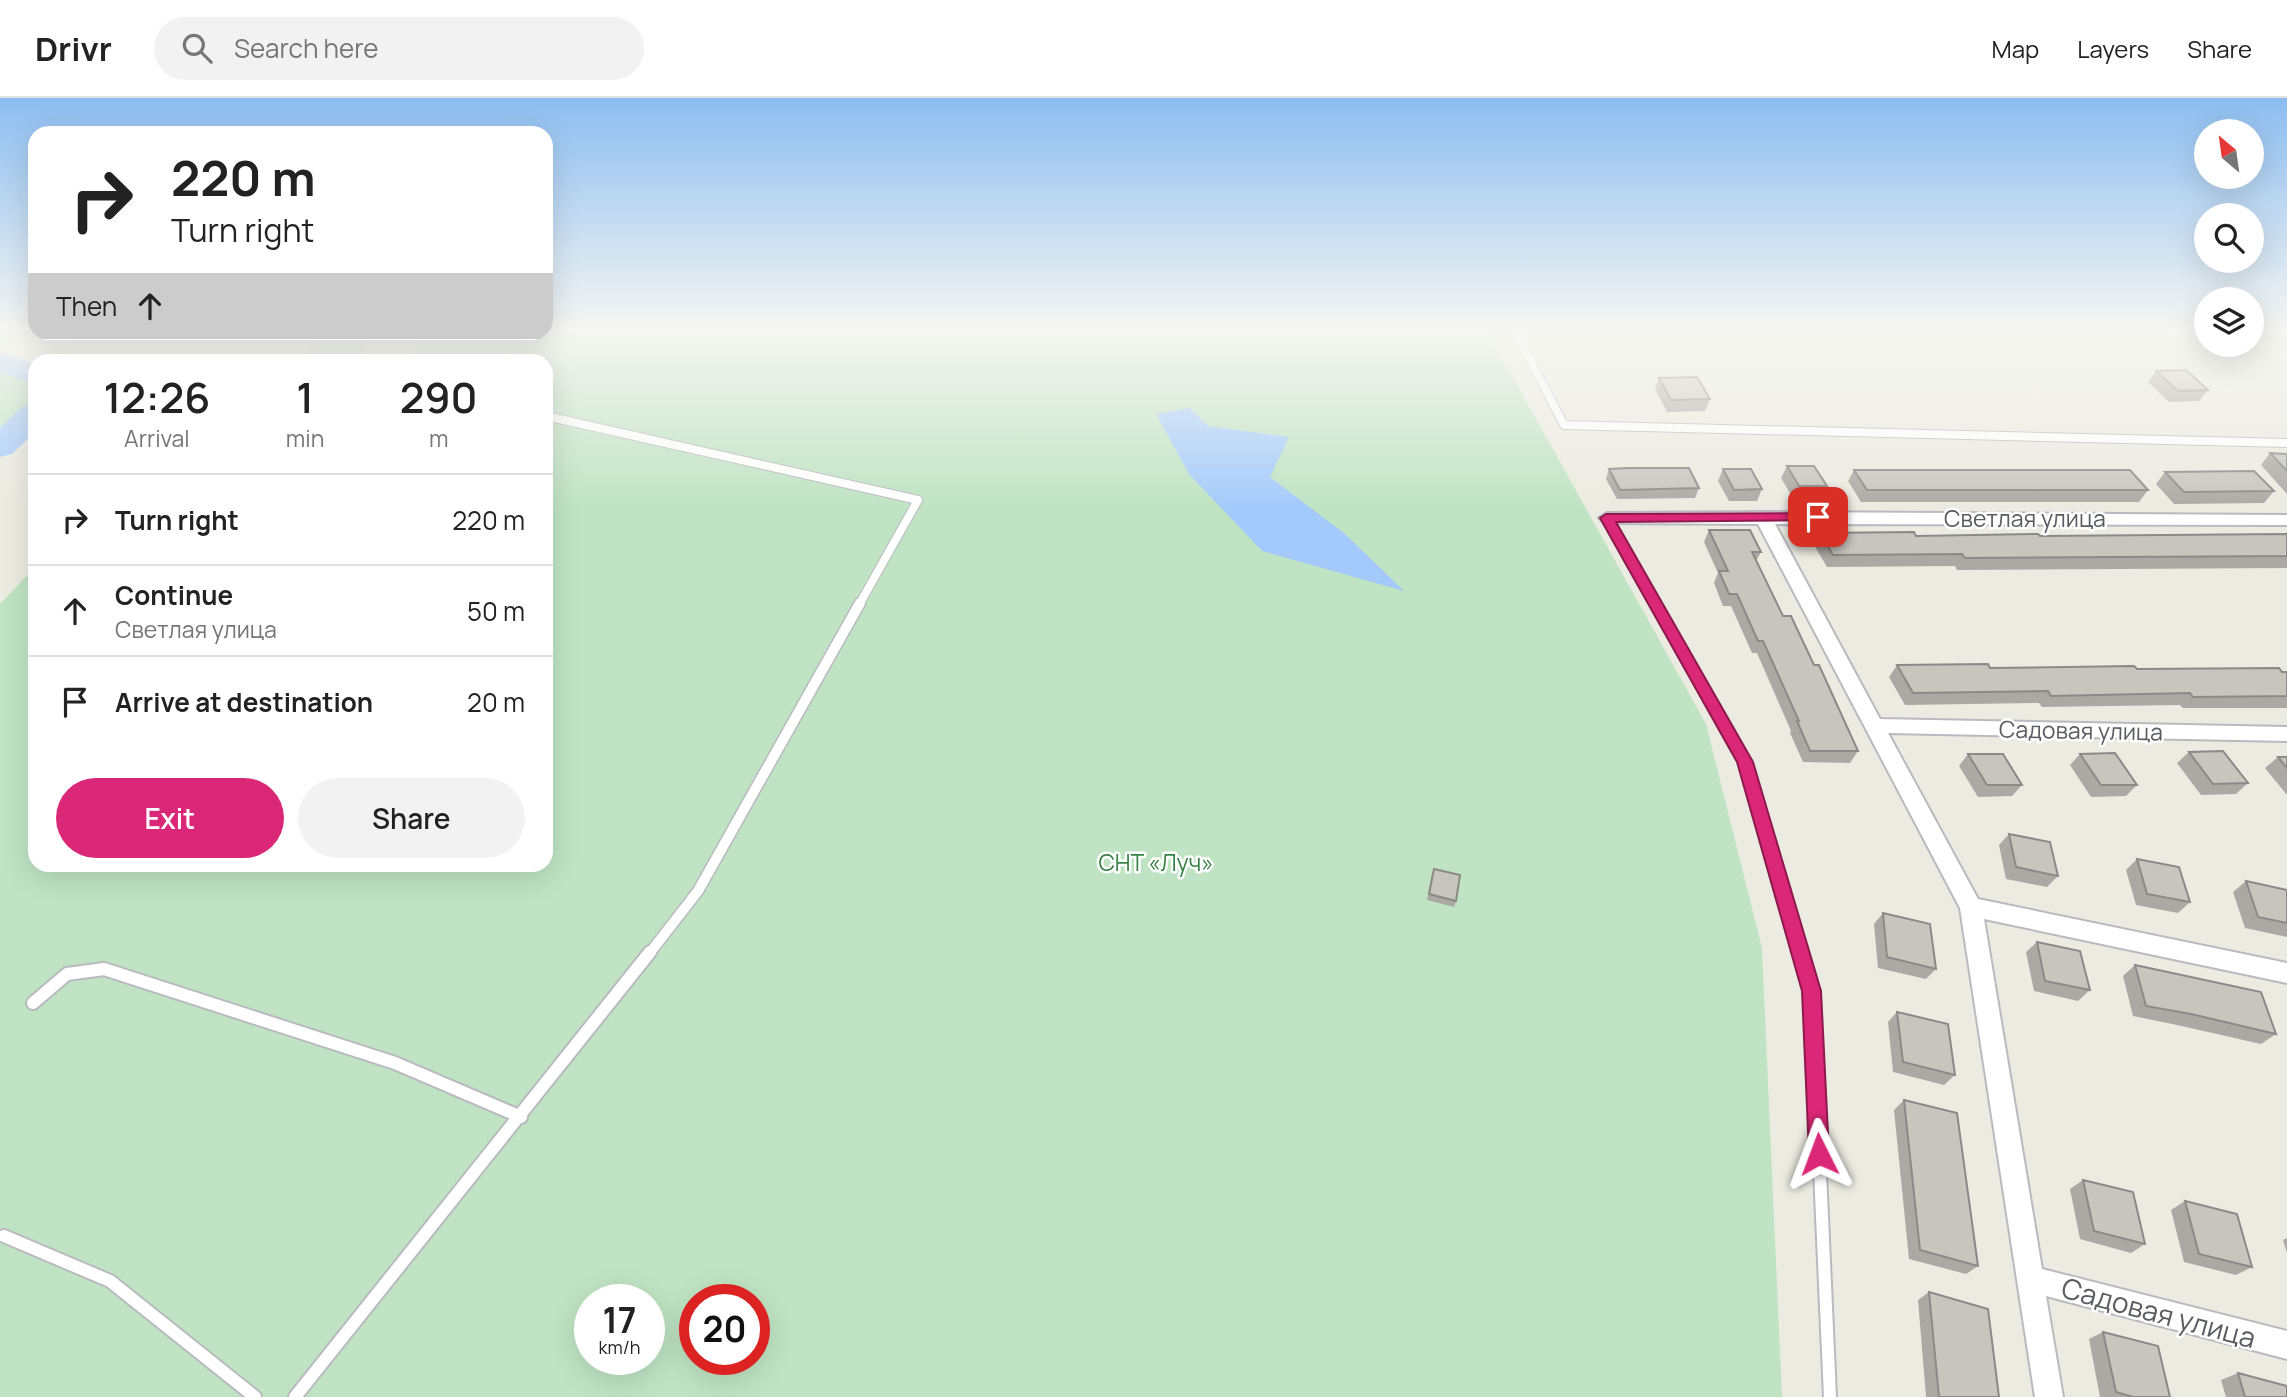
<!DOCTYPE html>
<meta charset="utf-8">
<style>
body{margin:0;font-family:Manrope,sans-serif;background:#f2f2f2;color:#222;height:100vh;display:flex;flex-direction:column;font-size:26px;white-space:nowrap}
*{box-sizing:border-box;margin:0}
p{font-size:23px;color:#767676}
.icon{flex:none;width:38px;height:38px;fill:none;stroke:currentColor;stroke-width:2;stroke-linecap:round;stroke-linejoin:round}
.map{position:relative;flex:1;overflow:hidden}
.drawer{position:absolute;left:28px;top:256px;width:525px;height:518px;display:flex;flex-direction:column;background:#fff;border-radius:21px;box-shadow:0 7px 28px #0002}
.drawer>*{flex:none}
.banner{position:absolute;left:28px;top:28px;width:525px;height:214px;border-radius:21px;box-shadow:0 7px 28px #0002;background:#fff;color:#222;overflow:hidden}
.needle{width:46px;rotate:331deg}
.tools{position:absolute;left:2194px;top:21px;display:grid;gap:14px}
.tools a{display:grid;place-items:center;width:70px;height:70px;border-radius:50%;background:#fff;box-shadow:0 7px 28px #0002;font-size:35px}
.speed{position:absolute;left:574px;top:1186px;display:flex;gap:14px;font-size:35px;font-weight:700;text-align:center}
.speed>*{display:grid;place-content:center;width:91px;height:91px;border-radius:50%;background:#fff;box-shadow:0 7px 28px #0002;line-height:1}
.speed small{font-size:18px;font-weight:400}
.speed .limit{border:10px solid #d22;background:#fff;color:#111}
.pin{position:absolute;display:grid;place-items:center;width:60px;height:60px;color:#fff;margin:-30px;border-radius:14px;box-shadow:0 4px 10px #0006}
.me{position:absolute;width:77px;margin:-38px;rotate:357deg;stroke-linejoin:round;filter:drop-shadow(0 0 5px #0008)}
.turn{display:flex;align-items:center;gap:24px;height:147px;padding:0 28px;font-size:32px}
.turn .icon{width:91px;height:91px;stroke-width:2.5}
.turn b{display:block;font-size:49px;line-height:60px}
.then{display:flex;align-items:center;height:66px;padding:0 28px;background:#0003;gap:14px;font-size:26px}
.eta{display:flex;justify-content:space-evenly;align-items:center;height:119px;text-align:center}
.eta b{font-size:42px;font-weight:600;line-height:49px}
.button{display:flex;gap:14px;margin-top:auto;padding:14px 28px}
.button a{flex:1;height:80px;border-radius:42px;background:#db2777;color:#fff;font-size:28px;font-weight:600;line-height:80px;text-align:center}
.button a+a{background:#f2f2f2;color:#222}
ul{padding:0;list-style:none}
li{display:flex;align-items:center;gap:21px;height:91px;padding:0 28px;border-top:2px solid #e0e0e0}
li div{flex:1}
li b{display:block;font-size:26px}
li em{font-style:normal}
header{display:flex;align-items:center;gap:42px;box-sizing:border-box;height:98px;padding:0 35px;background:#fff;border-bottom:2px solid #e0e0e0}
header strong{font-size:33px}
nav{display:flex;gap:38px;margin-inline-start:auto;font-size:24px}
.search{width:490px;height:63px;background:#f2f2f2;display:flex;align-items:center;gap:18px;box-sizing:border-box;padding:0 24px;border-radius:38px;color:#767676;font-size:26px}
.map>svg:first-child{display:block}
.green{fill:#bfe3c3;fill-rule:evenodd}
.water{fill:#a3cafb}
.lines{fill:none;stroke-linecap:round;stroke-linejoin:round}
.river{fill:#a3cafb;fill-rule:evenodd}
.lane-far2-casing{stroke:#b9bac0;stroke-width:10}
.lane-far1-casing{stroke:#b9bac0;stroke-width:13}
.lane-casing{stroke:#b9bac0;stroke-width:16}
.street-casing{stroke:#b9bac0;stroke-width:4}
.lane-far2{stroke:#fff;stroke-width:8}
.lane-far1{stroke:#fff;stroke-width:10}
.lane{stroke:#fff;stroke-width:12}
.street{fill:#fff;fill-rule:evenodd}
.wall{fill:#aca9a4}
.building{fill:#c8c5bf;stroke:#8c8a86;stroke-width:2}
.route{fill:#db2777;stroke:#8e194d;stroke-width:2}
.labels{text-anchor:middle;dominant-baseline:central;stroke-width:5;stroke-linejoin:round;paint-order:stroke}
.street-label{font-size:23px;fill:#5a5c62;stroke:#fff}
.park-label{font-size:23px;fill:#388245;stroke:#fff}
.near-street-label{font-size:28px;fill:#5a5c62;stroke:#fff}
</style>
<header>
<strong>Drivr</strong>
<div class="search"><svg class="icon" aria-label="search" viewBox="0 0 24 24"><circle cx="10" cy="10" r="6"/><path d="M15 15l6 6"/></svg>Search here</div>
<nav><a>Map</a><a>Layers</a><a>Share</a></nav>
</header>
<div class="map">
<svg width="2287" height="1299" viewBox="0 0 2287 1299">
<rect width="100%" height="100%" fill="#ecebe1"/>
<g class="green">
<polygon points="0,231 35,231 35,234 120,235 98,241 36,235 0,244"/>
<path d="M546,231H1486L1706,626L1762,850L1782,1299H0V506L35,469V766H546V262H406L425,235L546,234ZM590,1202H649V1262H590ZM695,1202H754V1262H695Z"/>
<polygon points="349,234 368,235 361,262 294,262 321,243"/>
<polygon points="6,256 35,279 35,323 0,339 0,259"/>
</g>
<polygon class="water" points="1190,310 1208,328 1289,339 1270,379 1345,436 1404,493 1262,453 1189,376 1156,316"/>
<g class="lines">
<g class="river">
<polygon points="0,253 35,266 35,287 0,274"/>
<polygon points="35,305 35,334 12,356 0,359 0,330 23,308"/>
</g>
<g class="lane-far2-casing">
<g id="lane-far2">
<polyline points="1514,231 1564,327 2287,345"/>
<polyline points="546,318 918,402 859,507"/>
<polyline points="1607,420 1656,507"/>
</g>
</g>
<g class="lane-far1-casing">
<g id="lane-far1">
<polyline points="1655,505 1745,664 1801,856"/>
<polyline points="649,856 698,793 860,505"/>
</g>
</g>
<g class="lane-casing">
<g id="lane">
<polyline points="1801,854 1812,893 1830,1299"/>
<polyline points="33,905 67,876 104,871 395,965 521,1019"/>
<polyline points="4,1138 110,1183 255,1299"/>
<polyline points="295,1299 650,854"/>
</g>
</g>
<g class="street-casing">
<polygon id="street" points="1763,414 2287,417 2287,427 1775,426 1880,621 2287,629 2287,643 1888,635 1978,801 2287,865 2287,885 1984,821 2042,1171 2287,1233 2287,1261 2046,1198 2063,1299 2035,1299 1960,810 1758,426 1607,425 1599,420 1607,415"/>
</g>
<use href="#lane-far2" class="lane-far2"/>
<use href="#lane-far1" class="lane-far1"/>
<use href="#lane" class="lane"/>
<use href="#street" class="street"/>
</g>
<g class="wall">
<polygon points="2156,273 2208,292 2199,303 2169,304 2148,284"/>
<polygon points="1659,280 1710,301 1705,313 1667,314 1655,291"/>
<polygon points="2270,355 2287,356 2287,396 2261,367"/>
<polygon points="1787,368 1827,388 1821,400 1793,400 1781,380"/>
<polygon points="1609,371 1699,390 1695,400 1617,401 1606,381"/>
<polygon points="1723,371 1762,391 1757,403 1729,403 1718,383"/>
<polygon points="1854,372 2148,392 2139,404 1861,404 1848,383"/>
<polygon points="2165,374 2274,393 2264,405 2174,406 2156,386"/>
<polygon points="1709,432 1761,454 1756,463 1783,518 1814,567 1858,653 1850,665 1803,664 1790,635 1791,633 1757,555 1752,555 1731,508 1723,508 1714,485 1718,475 1704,444"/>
<polygon points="1820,435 1916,438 2040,438 2287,436 2287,470 1957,472 1955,468 1827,469 1814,447"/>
<polygon points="1897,567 1990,570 2287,574 2287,610 2183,610 2180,607 2042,609 2039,605 1905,607 1889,579"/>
<polygon points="2189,654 2248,685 2236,696 2201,697 2177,665"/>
<polygon points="1968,656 2022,687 2012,698 1978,699 1959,668"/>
<polygon points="2080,656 2137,687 2126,698 2091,699 2070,667"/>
<polygon points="2278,659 2287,659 2287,697 2265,670"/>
<polygon points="2009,736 2058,778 2047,789 2006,781 1999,747"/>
<polygon points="2137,761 2190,804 2178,815 2136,807 2126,772"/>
<polygon points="1432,776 1456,803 1454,809 1427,802"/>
<polygon points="2246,783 2287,792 2287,839 2245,830 2233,794"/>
<polygon points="1883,815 1936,871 1926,881 1878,870 1874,826"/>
<polygon points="2037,844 2090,892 2078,903 2034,893 2026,854"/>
<polygon points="2135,867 2276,936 2261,946 2177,927 2133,918 2123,878"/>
<polygon points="1897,914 1955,977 1944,987 1893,974 1888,924"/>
<polygon points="1904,1002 1978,1168 1966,1176 1909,1161 1894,1012"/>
<polygon points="2083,1082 2145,1146 2131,1155 2080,1141 2070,1091"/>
<polygon points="2185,1103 2252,1169 2236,1177 2184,1164 2171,1112"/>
<polygon points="2287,1140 2287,1155 2283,1142"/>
<polygon points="1929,1194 1999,1299 1926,1299 1918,1202"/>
<polygon points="2103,1234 2170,1299 2100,1299 2089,1241"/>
<polygon points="2238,1275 2287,1299 2226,1299 2221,1282"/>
</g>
<g class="building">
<polygon points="2186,272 2208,292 2178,293 2156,273"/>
<polygon points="1697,279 1710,301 1671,302 1659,280"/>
<polygon points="2270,355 2287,356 2287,373"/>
<polygon points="1787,368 1814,368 1827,388 1799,388"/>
<polygon points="1629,370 1689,370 1699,390 1620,392 1609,371"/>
<polygon points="1723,371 1751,371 1762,391 1734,392"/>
<polygon points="1854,372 2130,372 2148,392 1867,392"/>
<polygon points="2254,373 2274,393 2184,394 2165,374"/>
<polygon points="1709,432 1750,432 1761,454 1752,454 1783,518 1791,518 1814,567 1819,567 1858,653 1810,653 1797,623 1799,623 1763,543 1758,543 1737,496 1729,496 1719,473 1728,473"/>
<polygon points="1914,434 1916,438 2038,436 2040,438 2287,436 2287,458 1965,460 1962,456 1833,457 1820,435"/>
<polygon points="1988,566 1990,570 2134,568 2137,571 2279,570 2282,574 2287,574 2287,598 2193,599 2190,595 2051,598 2048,593 1913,595 1897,567"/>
<polygon points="2223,653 2248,685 2213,686 2189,654"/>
<polygon points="2115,655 2137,687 2101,687 2080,656"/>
<polygon points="1968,656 2003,656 2022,687 1987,687"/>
<polygon points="2278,659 2287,659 2287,670"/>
<polygon points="2009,736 2050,744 2058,778 2016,769"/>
<polygon points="2137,761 2179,769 2190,804 2147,796"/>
<polygon points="1434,771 1460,777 1456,803 1429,796"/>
<polygon points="2246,783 2287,792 2287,825 2258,819"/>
<polygon points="1883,815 1930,826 1936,871 1887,859"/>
<polygon points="2037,844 2080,853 2090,892 2045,883"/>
<polygon points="2135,867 2261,894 2276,936 2191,916 2146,908"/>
<polygon points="1897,914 1948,926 1955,977 1903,964"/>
<polygon points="1904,1002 1957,1015 1978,1168 1920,1152"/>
<polygon points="2083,1082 2133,1094 2145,1146 2094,1133"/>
<polygon points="2185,1103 2237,1116 2252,1169 2199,1156"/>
<polygon points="1929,1194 1988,1211 1999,1299 1939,1299"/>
<polygon points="2103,1234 2158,1248 2170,1299 2133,1299 2116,1294"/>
<polygon points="2238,1275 2287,1288 2287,1299 2245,1299"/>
</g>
<linearGradient id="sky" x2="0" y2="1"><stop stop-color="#8cbdf0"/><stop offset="0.56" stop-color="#f6f6f2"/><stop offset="1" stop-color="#f6f6f2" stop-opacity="0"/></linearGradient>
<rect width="2287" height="413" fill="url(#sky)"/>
<polygon class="route" points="1818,415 1825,419 1823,422 1616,424 1753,664 1821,893 1829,1056 1826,1063 1819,1066 1812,1063 1809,1056 1802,893 1737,664 1600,420 1606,416"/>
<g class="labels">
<g class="street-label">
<text x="2025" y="420">Светлая улица</text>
<text transform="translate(2081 632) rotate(1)">Садовая улица</text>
</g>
<g class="park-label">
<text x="1156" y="764">СНТ «Луч»</text>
</g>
<g class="near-street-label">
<text transform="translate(2159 1214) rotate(15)">Садовая улица</text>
</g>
</g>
</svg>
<div class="tools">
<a><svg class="needle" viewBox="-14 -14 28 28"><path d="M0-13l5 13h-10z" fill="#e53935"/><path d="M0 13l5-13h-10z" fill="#767676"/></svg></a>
<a><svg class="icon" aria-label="search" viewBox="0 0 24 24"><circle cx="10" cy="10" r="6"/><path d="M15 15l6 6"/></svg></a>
<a><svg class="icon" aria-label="layers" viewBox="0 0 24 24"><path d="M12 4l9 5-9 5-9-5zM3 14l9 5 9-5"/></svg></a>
</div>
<div class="speed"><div>17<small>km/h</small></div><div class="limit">20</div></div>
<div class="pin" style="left:1818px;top:419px;background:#d93025"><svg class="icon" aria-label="arrive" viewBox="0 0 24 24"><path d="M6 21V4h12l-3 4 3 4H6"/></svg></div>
<svg class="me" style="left:1819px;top:1056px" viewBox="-20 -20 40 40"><path d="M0-17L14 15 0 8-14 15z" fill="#db2777" stroke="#fff" stroke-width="4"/></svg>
<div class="banner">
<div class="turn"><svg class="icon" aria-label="right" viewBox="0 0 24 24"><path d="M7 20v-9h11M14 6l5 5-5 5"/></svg><div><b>220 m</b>Turn right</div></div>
<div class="then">Then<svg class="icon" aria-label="ahead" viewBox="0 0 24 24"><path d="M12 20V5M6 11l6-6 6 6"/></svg></div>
</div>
<section class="drawer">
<div class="eta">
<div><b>12:26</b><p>Arrival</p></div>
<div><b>1</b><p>min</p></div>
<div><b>290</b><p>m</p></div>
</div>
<ul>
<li><svg class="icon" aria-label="right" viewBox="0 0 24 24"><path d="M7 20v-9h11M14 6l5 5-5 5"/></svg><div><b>Turn right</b></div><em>220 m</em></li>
<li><svg class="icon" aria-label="ahead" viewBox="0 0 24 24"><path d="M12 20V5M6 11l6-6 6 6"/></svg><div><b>Continue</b><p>Светлая улица</p></div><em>50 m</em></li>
<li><svg class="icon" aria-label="arrive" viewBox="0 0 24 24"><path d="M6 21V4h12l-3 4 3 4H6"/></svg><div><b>Arrive at destination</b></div><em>20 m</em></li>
</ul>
<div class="button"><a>Exit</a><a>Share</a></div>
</section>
</div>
